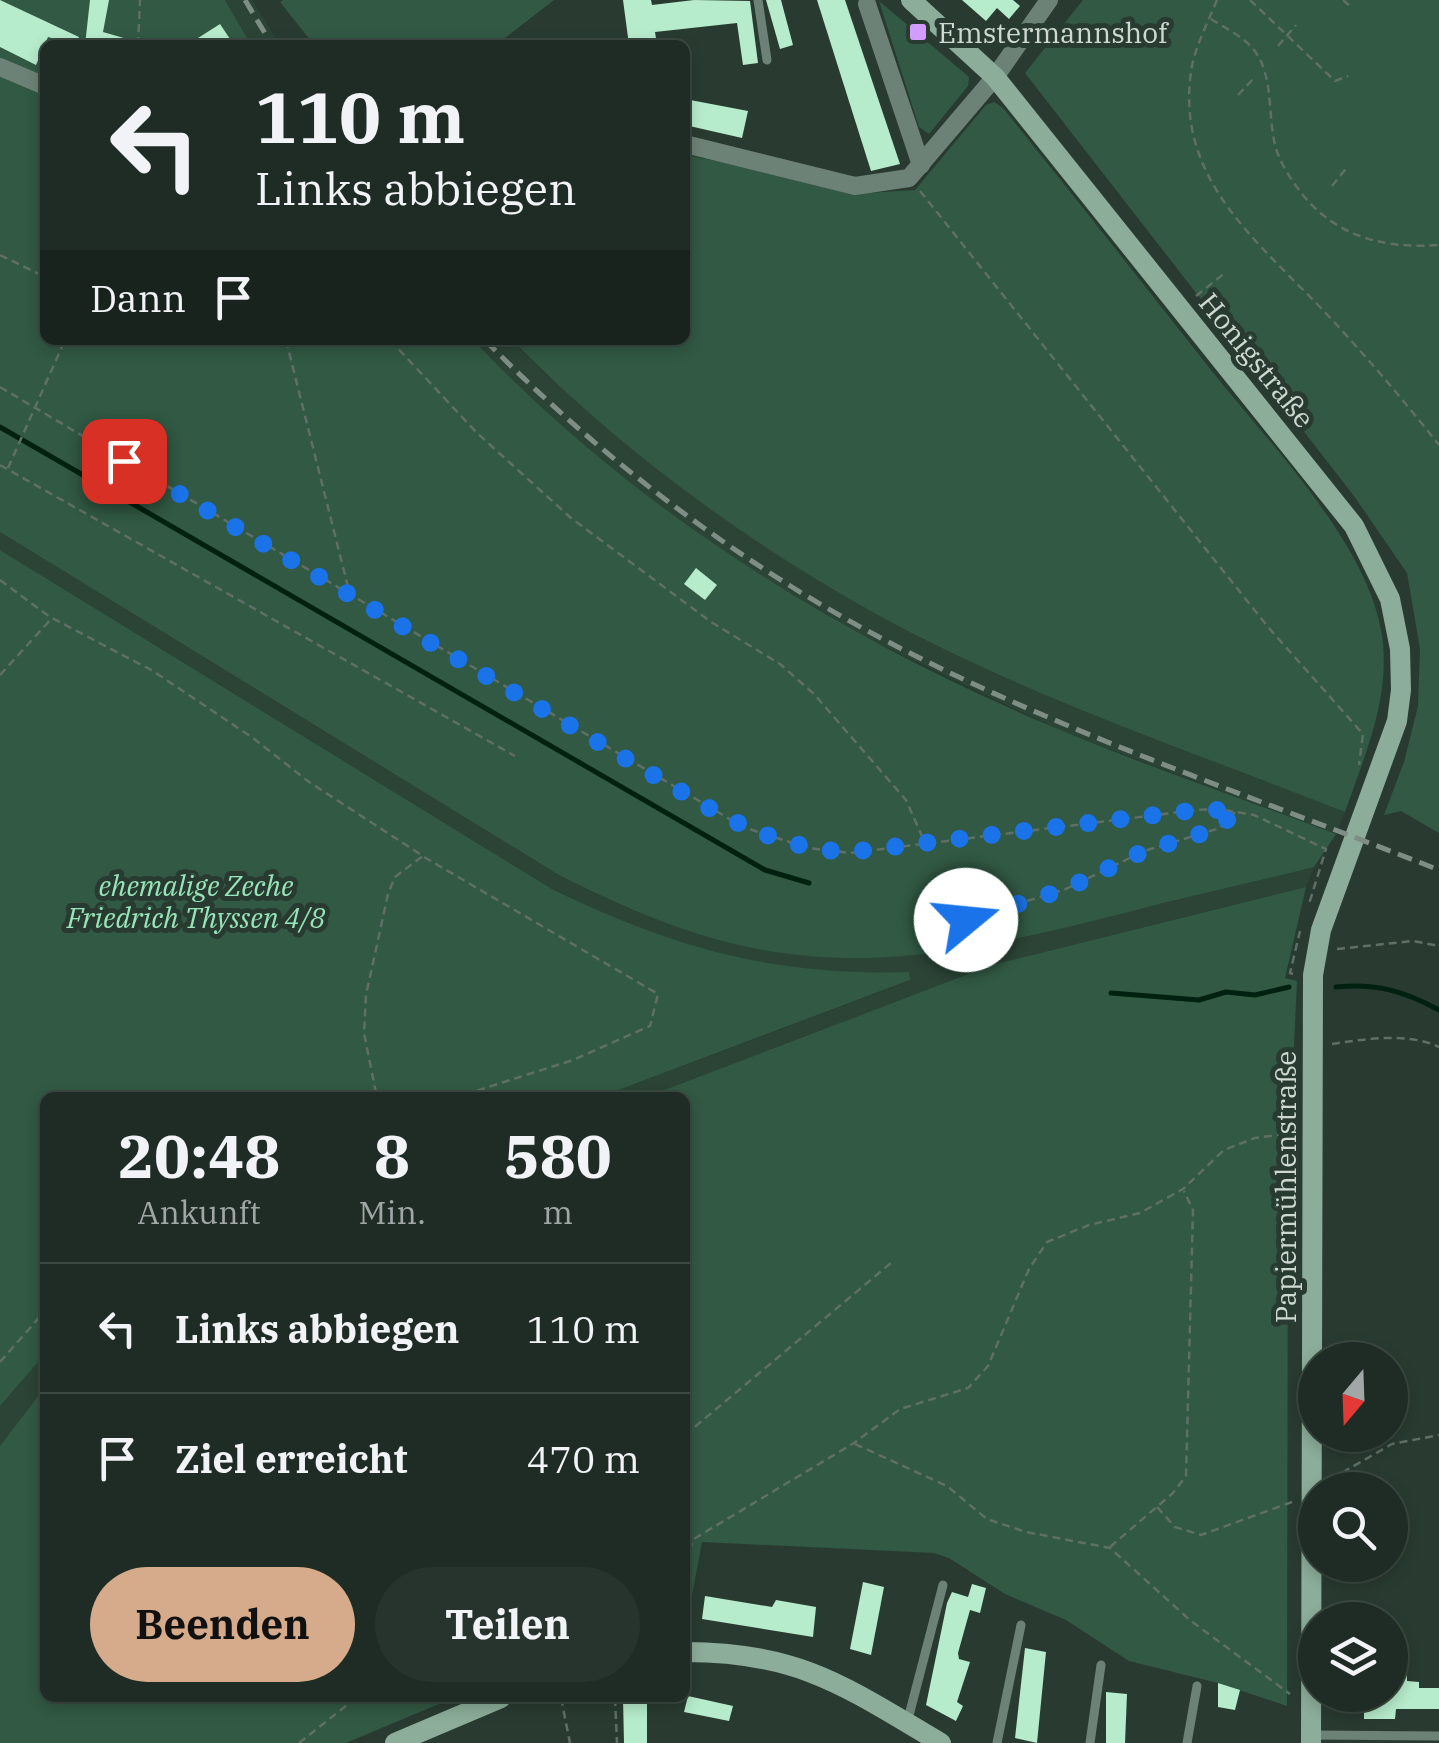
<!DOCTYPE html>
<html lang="de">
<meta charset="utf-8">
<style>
body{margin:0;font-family:"IBM Plex Serif",serif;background:#27342d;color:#f1f3f6;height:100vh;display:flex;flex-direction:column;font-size:38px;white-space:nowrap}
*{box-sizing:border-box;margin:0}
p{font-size:32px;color:#a1a7a7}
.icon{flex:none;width:55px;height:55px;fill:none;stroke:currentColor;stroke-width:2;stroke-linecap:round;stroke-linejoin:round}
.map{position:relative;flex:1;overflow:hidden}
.sheet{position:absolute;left:40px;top:1092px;width:650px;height:610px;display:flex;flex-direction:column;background:#1f2c25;border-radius:15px;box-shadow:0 5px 15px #0003,0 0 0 2px #3c4842}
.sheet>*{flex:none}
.top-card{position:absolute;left:40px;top:40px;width:650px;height:305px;border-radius:15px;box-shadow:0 5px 15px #0003,0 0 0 2px #3c4842;background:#1f2c25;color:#f1f3f6;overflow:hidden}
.needle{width:65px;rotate:199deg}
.controls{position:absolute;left:1298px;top:1342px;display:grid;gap:20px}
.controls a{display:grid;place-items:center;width:110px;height:110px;border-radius:50%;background:#1f2c25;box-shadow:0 5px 15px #0003,0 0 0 2px #3c4842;font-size:50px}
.pin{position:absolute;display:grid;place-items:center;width:85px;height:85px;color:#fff;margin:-42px;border-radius:20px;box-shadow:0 5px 15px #0006}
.me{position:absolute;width:110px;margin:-55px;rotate:73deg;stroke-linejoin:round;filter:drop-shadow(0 0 8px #0008)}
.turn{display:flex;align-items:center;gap:35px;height:210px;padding:0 50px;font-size:45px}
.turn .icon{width:130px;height:130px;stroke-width:2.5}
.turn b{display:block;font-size:70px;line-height:85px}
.then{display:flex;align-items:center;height:95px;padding:0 50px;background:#0003;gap:20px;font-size:38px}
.eta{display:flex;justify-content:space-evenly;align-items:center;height:170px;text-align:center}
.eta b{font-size:60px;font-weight:800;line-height:70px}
.button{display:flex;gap:20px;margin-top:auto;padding:20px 50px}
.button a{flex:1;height:115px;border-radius:60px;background:#d6ab8b;color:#111;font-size:40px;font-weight:800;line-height:115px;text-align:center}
.button a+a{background:#27342d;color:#f1f3f6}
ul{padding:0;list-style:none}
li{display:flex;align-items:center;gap:30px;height:130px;padding:0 50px;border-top:2px solid #3c4842}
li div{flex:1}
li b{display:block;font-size:38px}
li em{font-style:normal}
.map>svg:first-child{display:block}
.built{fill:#2b4436}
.green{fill:#315943}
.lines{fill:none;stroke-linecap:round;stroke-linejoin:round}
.stream{stroke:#002110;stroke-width:5}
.building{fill:#b6ebcb}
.path{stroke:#606f66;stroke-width:2.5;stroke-dasharray:8 5;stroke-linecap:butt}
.lane{stroke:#6d8276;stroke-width:9}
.street{stroke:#6d8276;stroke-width:18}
.secondary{stroke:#8bad99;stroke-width:20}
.rail{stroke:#7f8e85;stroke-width:5;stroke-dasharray:15 8;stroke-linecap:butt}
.route{stroke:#1a73e8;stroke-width:18;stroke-dasharray:0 32.4}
.poi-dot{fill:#d29dfd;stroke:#293b31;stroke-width:4}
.labels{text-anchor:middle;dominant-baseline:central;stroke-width:10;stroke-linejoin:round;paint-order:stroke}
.poi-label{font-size:28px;fill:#ced9d2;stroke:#293b31;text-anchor:start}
.street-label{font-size:28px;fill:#ced9d2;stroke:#293b31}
.park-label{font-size:28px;font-style:italic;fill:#97e5b9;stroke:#293b31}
</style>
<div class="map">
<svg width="1439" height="1743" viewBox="0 0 1439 1743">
<rect width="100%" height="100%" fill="#293b31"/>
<g class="built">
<polygon points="225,0 252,0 280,45 251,45"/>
<polygon points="473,340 512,340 547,376 1072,705 1345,812 1336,834 1059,730 859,634 729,557 615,472 526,395"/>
<polygon points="0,532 559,875 706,937 782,953 849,958 968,951 1314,867 1306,887 992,965 646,1097 600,1097 909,981 909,973 850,974 779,968 702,950 628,925 552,889 0,550"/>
<polygon points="45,1354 45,1387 0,1446 0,1406"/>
</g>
<g class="green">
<path d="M0,0H225L251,45H45V340H473C636,511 840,638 1058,729C1149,767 1243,799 1336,834L1314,867C1250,883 1185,897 1121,914C1006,942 902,970 782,953C702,942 631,911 559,875L0,532Z"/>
<polygon points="283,0 554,0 496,45 314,45 280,2"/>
<polygon points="1083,0 1439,0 1439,833 1401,811 1384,815 1404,762 1418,706 1420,649 1407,573 1354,496 1025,73"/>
<polygon points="879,1 969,77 968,86 929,134 919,127"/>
<path d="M994,102L1003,108C1073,195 1142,282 1211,370C1268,442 1368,543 1382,635C1391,698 1365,754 1345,812C1188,750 1024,695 876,614C743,540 618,448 512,340H685V155L743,166L851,194L915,190L986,105Z"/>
<path d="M0,550L552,889C674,948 772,976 909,972L910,980L600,1097L45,1098V1354L0,1406Z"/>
<polygon points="1306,887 1285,978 1297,981 1288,1174 1287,1706 1218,1683 1129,1661 1066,1620 1005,1594 949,1558 934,1553 702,1542 685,1632 685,1098 646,1097 992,965"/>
<polygon points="45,1387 45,1698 453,1698 346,1743 0,1743 0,1446"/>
</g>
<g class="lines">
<g class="stream">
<polyline points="0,427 765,870 809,883"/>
<path d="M1336,987C1376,983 1404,991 1439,1010"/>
<polyline points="1111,993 1199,1000 1226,992 1255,995 1289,987"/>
</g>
</g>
<g class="building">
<polygon points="0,0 79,37 76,45 48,37 36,65 0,47"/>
<polygon points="90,0 109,0 103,32 134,41 134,45 85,45"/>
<polygon points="623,0 651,0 652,5 694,0 750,1 758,63 743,65 737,23 655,32 657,45 629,45"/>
<polygon points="766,0 781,0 793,45 780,49"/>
<polygon points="817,0 845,0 900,164 871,171"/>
<polygon points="962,0 1013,0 1020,6 1009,19 997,8 986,21"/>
<polygon points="220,24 234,45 187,45"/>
<polygon points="685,99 748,111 742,138 685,125"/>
<polygon points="696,568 717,585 705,600 684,584"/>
<polygon points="863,1582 884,1587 871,1655 850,1649"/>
<polygon points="972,1584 986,1588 980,1613 970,1610 958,1653 959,1659 970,1662 957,1702 963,1706 956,1721 926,1705 947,1603 952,1592 968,1597"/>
<polygon points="705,1596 772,1607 776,1600 816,1607 813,1637 702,1619"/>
<polygon points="1025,1648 1046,1652 1037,1743 1015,1738"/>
<polygon points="1394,1660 1407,1661 1407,1681 1419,1682 1419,1688 1439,1688 1439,1709 1396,1709 1395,1719 1364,1719 1364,1695 1390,1695 1390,1665"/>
<polygon points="1218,1683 1240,1690 1235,1710 1218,1707"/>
<polygon points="1106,1692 1127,1694 1125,1743 1106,1743"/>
<polygon points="688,1696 733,1706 729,1721 684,1712"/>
<polygon points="623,1698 647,1698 647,1743 624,1743"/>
</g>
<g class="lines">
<g class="path">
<path d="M1217,0C1208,22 1194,49 1191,72C1176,176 1253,238 1318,305C1361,350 1401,397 1439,445"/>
<polyline points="1250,0 1335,81 1348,76"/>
<polyline points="1343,0 1351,7"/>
<path d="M1211,19C1225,28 1244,37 1254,50C1273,74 1268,111 1274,140C1277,159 1290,178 1302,194C1337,237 1384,249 1439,245"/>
<polyline points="138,45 140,0"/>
<polyline points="1278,46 1296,25"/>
<polyline points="1238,95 1256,76"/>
<polyline points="1332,186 1348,166"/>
<polyline points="920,191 1268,627 1363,734 1359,765"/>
<polyline points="0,255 45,277"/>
<polyline points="1196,296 1226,272"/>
<polyline points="286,340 349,591"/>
<polyline points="390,340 477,433 571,518 711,622 780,664 814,694 906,800 925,843"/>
<polyline points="0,387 743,827 808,848 850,853 1196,810 1218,809 1254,815 1326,849 1309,904"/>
<polyline points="0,465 515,756"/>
<polyline points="8,468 65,340"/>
<polyline points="0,580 50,617"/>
<polyline points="0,675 52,618 153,671 253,738 309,782 423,856 395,877 388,894 366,995 364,1033 377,1098"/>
<polyline points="424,857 658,994 650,1026 573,1060 454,1098"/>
<polyline points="965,920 1066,889 1144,851 1220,828 1235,812"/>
<polyline points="1337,949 1413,941 1439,946"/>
<polyline points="1293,974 1290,973 1300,931"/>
<path d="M1332,1044C1365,1039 1408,1032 1439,1047"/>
<polyline points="1292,1235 1292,1193"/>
<polyline points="0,1362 45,1311"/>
<polyline points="685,1435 891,1263"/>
<polyline points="855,1444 947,1486 987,1519 1026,1532 1110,1548 1191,1621 1290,1694"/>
<polyline points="1331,1479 1392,1444 1439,1435"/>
<polyline points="1157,1507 1175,1527 1201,1535 1292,1502"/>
<polyline points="1110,1547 1173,1493 1186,1476 1193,1210 1184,1191"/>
<polyline points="685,1589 692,1540 854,1443 900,1409 968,1388 988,1366 1029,1269 1047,1242 1089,1225 1140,1213 1183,1189 1224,1150 1255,1138 1292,1133"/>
<polyline points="561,1698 570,1743"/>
<polyline points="615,1698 617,1743"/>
<polyline points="299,1743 356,1698"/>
</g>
<g class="lane">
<polyline points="758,0 767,60"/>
<polyline points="907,1723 943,1585"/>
<polyline points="1312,1735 1439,1736"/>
<polyline points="997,1743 1021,1625"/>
<polyline points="1090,1743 1101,1665"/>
<polyline points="1187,1743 1197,1686"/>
</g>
<g class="street">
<polyline points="867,4 921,165"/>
<polyline points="0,67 45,86"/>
<polyline points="685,144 855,186 909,178 995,77 1049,0"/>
</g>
<g class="secondary">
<polyline points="911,0 995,77 1354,526 1390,599 1400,649 1401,690 1397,721 1321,930 1313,975 1311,1743"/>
<path d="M685,1652C800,1652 846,1687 941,1743"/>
<polyline points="395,1743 501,1698"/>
</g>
<g class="rail">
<polyline points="245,0 272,45"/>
<path d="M485,340C577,434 680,517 792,587C988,709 1224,785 1439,870"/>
</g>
</g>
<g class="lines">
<path class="route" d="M124,461L709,808C754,833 799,850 850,852L1196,810H1236L1220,828L1144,851L1066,889L966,920"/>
</g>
<rect class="poi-dot" x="908" y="22" width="20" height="20" rx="5"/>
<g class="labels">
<g class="poi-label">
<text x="938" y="32">Emstermannshof</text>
</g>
<g class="street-label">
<text transform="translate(1257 360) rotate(51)">Honigstraße</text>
<text transform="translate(1285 1187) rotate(-90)">Papiermühlenstraße</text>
</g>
<g class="park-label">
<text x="196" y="885">ehemalige Zeche<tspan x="196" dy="32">Friedrich Thyssen 4/8</tspan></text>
</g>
</g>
</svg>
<div class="controls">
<a><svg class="needle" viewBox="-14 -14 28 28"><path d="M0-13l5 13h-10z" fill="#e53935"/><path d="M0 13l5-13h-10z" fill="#a1a7a7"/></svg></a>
<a><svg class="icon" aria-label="search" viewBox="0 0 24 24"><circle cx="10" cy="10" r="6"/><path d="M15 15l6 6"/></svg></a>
<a><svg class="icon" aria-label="layers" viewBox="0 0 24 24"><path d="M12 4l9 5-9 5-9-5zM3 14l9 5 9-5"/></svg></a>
</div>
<div class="pin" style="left:124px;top:461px;background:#d93025"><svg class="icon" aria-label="arrive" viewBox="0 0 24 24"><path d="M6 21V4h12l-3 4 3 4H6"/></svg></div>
<svg class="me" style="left:966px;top:920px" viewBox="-20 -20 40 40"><circle r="19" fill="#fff"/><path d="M0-13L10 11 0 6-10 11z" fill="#1a73e8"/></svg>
<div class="top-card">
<div class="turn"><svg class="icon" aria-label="left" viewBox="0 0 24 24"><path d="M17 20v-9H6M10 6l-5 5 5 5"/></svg><div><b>110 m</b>Links abbiegen</div></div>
<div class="then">Dann<svg class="icon" aria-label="arrive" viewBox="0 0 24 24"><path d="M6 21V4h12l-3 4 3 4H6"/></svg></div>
</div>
<section class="sheet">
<div class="eta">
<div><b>20:48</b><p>Ankunft</p></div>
<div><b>8</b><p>Min.</p></div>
<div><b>580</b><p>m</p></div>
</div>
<ul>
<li><svg class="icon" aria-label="left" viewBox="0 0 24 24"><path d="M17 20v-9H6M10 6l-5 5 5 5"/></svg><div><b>Links abbiegen</b></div><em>110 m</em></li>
<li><svg class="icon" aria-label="arrive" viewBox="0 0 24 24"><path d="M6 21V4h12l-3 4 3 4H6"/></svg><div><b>Ziel erreicht</b></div><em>470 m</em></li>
</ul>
<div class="button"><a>Beenden</a><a>Teilen</a></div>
</section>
</div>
